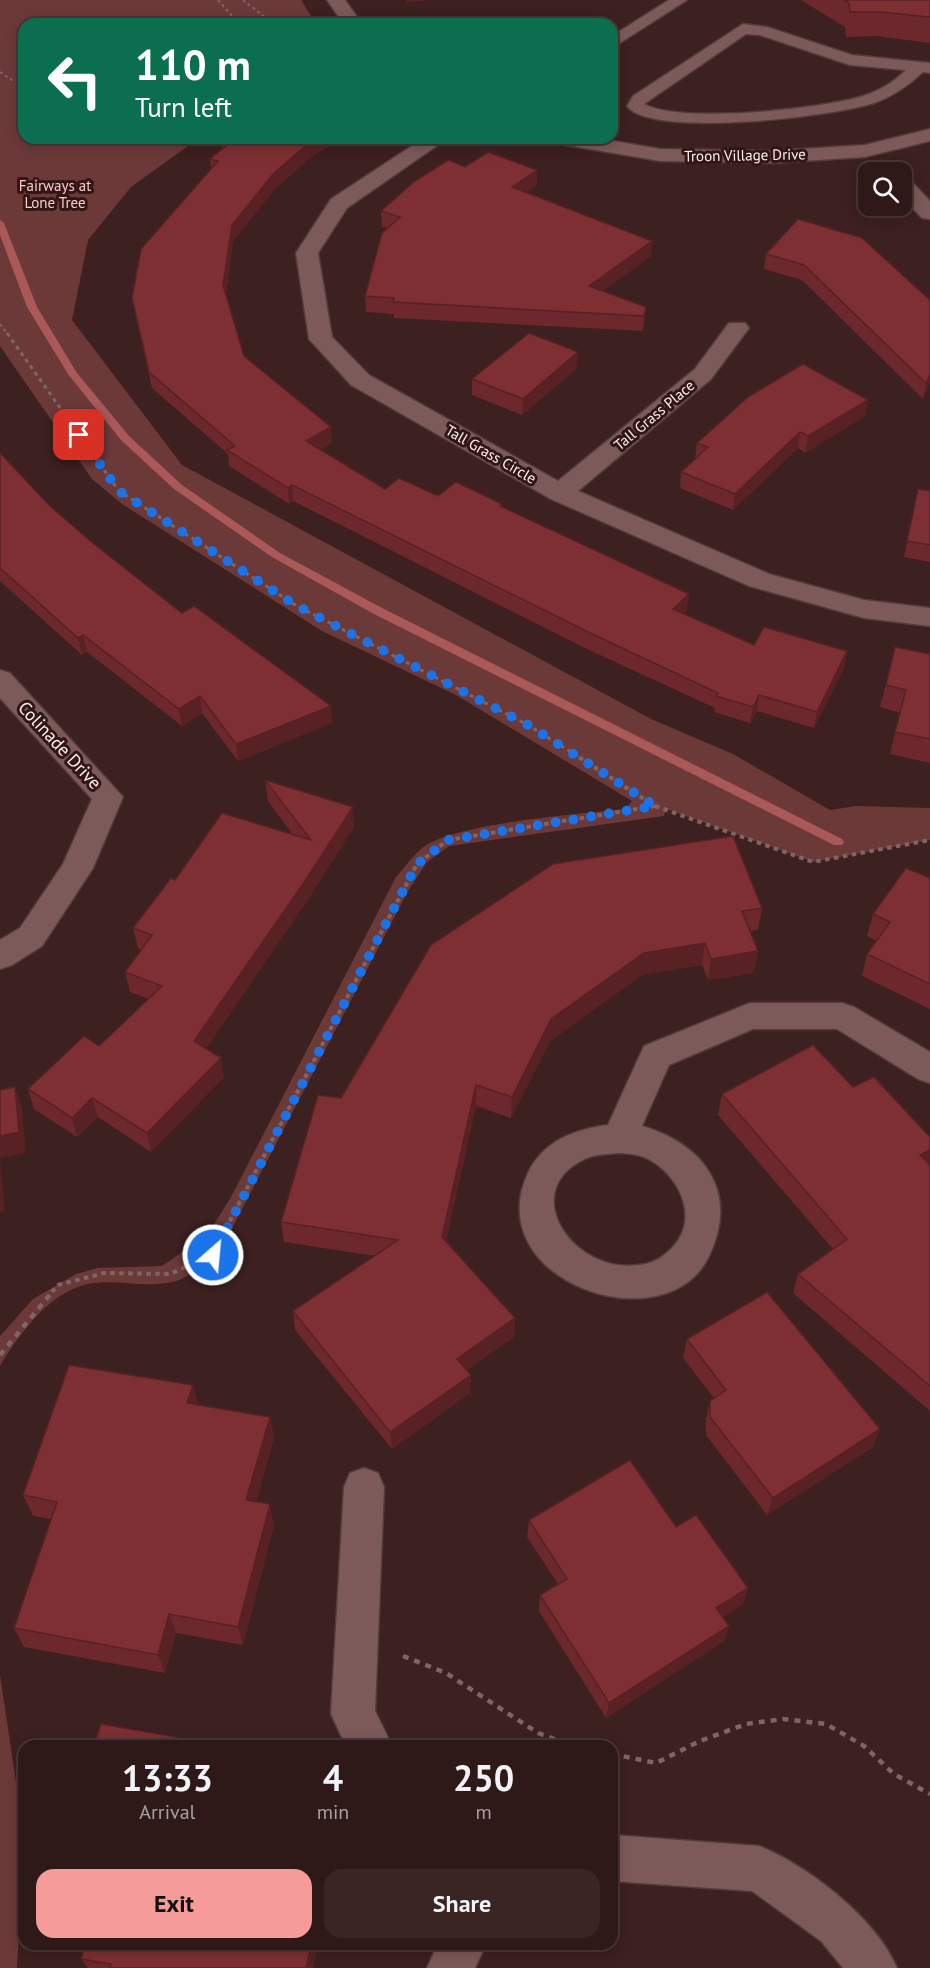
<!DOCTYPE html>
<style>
body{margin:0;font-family:"PT Sans",sans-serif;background:#3a2525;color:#f1f3f6;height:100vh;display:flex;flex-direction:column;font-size:22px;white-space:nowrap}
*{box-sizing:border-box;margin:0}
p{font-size:20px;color:#a7a0a2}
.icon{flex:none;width:33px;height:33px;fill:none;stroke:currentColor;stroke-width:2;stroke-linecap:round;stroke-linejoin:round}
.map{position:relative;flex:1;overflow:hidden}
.panel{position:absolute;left:18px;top:1740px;width:600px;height:210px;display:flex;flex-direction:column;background:#2e1818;border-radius:18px;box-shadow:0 3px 15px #0003,0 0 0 2px #493737}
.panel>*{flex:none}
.hud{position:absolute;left:18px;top:18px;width:600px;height:126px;border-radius:18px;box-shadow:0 3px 15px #0003,0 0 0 2px #493737;background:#0b6e4f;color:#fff;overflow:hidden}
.tools{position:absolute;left:858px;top:162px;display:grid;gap:12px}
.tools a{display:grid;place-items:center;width:54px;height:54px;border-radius:12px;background:#2e1818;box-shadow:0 3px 15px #0003,0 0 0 2px #493737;font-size:30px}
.pin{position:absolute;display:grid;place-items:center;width:51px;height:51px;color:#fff;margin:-26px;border-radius:12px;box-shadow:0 3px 9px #0006}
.me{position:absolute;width:66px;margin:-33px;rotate:27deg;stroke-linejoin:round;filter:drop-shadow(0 0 4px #0008)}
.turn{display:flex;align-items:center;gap:21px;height:126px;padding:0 18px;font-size:27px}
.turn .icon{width:78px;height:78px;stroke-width:2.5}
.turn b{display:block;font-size:42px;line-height:51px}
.eta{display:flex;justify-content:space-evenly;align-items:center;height:102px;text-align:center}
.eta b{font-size:36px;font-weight:800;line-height:42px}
.primary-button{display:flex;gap:12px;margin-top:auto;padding:12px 18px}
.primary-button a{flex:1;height:69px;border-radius:18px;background:#f59b9a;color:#111;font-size:24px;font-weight:800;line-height:69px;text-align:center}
.primary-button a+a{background:#3a2525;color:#f1f3f6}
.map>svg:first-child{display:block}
.green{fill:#6c3939}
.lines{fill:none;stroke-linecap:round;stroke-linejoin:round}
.stream{fill:#ab5859;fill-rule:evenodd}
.lane-casing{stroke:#533b3c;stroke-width:3}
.street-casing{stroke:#533b3c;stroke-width:3}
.path-far3{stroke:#7e6666;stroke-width:2;stroke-dasharray:3 3;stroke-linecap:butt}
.path-far2{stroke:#7e6666;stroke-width:3;stroke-dasharray:4 4;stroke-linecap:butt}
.path-far1{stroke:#7e6666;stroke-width:4;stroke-dasharray:4.5 4.5;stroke-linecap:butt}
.path{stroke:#7e6666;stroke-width:4.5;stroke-dasharray:6 6;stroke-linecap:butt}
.lane{fill:#7c5a59;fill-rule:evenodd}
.street{fill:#7c5a59;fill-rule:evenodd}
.wall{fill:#6c282c}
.shaded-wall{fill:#582124}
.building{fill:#7d2f33;stroke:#582124;stroke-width:1.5}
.route{stroke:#1a73e8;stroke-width:10;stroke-dasharray:0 18}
.labels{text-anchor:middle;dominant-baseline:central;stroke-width:6;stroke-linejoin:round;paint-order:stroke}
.far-street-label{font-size:15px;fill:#fef1f1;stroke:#321616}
.far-park-label{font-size:15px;fill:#fbcac9;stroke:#321616}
.street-label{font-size:18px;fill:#fef1f1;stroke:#321616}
</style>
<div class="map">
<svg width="930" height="1968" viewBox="0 0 930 1968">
<rect width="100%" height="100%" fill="#3d2020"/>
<g class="green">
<path d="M0,0H301L316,24H24V138H199L131,187L88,240L72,320L182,465L651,719L733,754L830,810L856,806L930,808V840L813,862L666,809L664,816L449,846L427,862L408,891L219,1253C206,1263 188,1279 172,1282C147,1288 119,1280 94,1283C53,1287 19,1334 0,1366V1336L33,1299L76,1274L98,1268L162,1266L208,1234L231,1197L396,877C404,868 412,857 421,849C450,823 582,814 625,809L632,801L456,695L322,631L122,504L92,479L0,346Z"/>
<polygon points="0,1675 24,1836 17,1968 0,1968"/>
</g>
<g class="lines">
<polygon class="stream" points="0,220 4,223 37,307 77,373 129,436 182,485 280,553 382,608 842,839 844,842 842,845 834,845 374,614 272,557 174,489 121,440 68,374 27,307 0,235"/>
<g class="lane-casing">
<g id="lane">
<polygon points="669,0 687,0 612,48 612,36"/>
<path d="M743,24L767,27L852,55L930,63V73L923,72C909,85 895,95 877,102C839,116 652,139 627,106L633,96ZM746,34L760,35L850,65L906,70C894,82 879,91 863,96C821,109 681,124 644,104Z"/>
</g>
</g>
<g class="street-casing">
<g id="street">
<polygon points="327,0 345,0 362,24 344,24"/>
<polygon points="930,129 930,141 865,157 771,163 660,161 560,144 553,142 550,138 596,138 660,149 771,151 865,145"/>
<polygon points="424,138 448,138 347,208 318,253 332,337 369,375 558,481 695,369 729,323 745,323 749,328 711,379 578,491 769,574 864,600 930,608 930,626 864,618 749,586 551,499 351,385 309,339 296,253 331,199"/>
<polygon points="902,179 910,180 930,201 930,219 922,218 902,197"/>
<polygon points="0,670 10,673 123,797 93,868 42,946 12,965 0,969 0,940 20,928 63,864 92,799 0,698"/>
<path d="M750,1003H842L854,1007L930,1052V1083L918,1079L837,1029H753L669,1065L642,1126C706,1145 740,1194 708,1258C664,1345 476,1280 529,1171C544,1141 575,1129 608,1125L644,1046ZM619,1153C630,1154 640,1154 650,1160C680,1177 700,1219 672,1248C664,1256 656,1262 645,1264C574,1279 514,1190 587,1158C597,1154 609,1154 619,1153Z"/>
<polygon points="364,1468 378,1473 384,1487 375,1711 392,1746 346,1746 331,1714 344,1487 350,1473"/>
<path d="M612,1835L759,1846C808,1866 876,1918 897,1968H843L821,1941L752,1891L612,1881Z"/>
<polygon points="438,1944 486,1944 475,1968 427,1968"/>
</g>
</g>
<g class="path-far3">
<polyline points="218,0 233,17 233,24"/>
<polyline points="243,0 274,24"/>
<polyline points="0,72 12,80 24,81"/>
<polyline points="0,324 8,335"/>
</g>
<polyline class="path-far2" points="7,333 119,491 297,606 528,725 579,757"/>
<g class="path-far1">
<polyline points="655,806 813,862 930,840"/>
<polyline points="52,1292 58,1285 104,1273 170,1274 212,1255 417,864 448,840 655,806 577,756"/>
</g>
<g class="path">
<polyline points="0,1355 53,1291"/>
<polyline points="403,1656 446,1673 538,1733 573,1746"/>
<polyline points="612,1754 656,1763 700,1741 746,1724 783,1719 826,1724 864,1746 894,1774 930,1794"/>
</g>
<use href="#lane" class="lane"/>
<use href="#street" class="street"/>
</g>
<g class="wall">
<polygon points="801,0 930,0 930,43 877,36 846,37 845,27"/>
<polygon points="221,138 342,138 311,157 276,188 233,241 226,294 244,356 332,443 320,450 385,489 502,504 502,507 687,610 683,614 754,645 847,651 844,668 814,728 757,711 750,723 714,712 715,708 587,649 293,501 289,504 229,466 228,454 152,388 135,313 132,298 211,169 210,159 222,149"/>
<polygon points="465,167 537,170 537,185 527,192 651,256 603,291 646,307 643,331 394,318 394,314 366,312 365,296 387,228 382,227 381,211"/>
<polygon points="766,254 930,300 930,382 923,399 802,280 764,269"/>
<polygon points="577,368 522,415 472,395 472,379"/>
<polygon points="868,400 865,416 805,453 798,448 733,510 680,488 681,472 695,459 697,443"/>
<polygon points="0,453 50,506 94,544 182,613 332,723 238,761 202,713 182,726 87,652 82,655 0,581"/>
<polygon points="918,489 930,491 930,562 904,557"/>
<polygon points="895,647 930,654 930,763 890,754 900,713 880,707"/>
<polygon points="265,780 353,807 354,827 307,901 206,1048 224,1077 151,1152 98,1117 77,1137 34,1109 28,1089 99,1046 149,999 130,992 125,972 141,950 138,948 133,928 175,880 293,835 268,801"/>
<polygon points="930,878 930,1009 862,976 867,954 877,941 867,936 873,914"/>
<polygon points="762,908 758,930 750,931 754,973 708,980 702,965 642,975 550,1041 511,1118 476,1106 446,1241 515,1318 514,1337 467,1370 471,1375 470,1393 392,1449 295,1330 293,1311 375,1256 284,1242 281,1222 341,1098 431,945"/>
<polygon points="722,1094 930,1137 930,1411 793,1293 798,1274 833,1249 718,1115"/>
<polygon points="687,1339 880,1429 873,1447 767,1515 706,1435 706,1419 710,1401 714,1398 683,1358"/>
<polygon points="193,1385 198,1405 270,1417 274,1438 256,1502 274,1525 243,1645 176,1633 165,1673 24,1647 14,1628 51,1519 33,1516 23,1495"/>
<polygon points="529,1520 676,1527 748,1588 743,1604 723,1617 729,1626 724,1641 606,1718 539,1611 540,1595 558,1584 527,1537"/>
<polygon points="317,1944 313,1968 88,1968 81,1959"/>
</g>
<g class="shaded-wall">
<polygon points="406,0 427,0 406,3"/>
<polygon points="317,138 342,138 311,157 276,188 233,241 225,301 223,285 232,225 274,173 310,142"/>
<polygon points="537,170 537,185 512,202 512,187"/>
<polygon points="652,241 651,256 588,302 589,286"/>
<polygon points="646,307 643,331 644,316"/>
<polygon points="578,352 577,368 522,415 523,399"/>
<polygon points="930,374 930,382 923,399 926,383"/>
<polygon points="868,400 865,416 805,453 808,436"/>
<polygon points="331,427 332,443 307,457 306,441"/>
<polygon points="800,432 798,448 733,510 735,494"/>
<polygon points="292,485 293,501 289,504 288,488"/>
<polygon points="689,594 687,610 671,625 673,609"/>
<polygon points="83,635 87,652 82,655 78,638"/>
<polygon points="847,651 844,668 814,728 817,712"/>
<polygon points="759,695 757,711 750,723 753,707"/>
<polygon points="200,696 202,713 182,726 179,709"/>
<polygon points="331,706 332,723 238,761 236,744"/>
<polygon points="353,807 354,827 307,901 198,1061 194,1041"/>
<polygon points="705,943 702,965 642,975 550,1041 511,1118 512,1097 551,1019 644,953"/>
<polygon points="758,951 754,973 708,980 711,959"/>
<polygon points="221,1058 224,1077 151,1152 147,1133"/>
<polygon points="476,1085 476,1106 443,1256 442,1237"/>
<polygon points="15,1087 22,1108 26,1153 0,1158 5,1211 0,1212 0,1136"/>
<polygon points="92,1098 98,1117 77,1137 72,1118"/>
<polygon points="930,1150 930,1166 920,1155"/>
<polygon points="515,1318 514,1337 457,1377 457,1359"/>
<polygon points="471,1375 470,1393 392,1449 390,1432"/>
<polygon points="193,1385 198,1408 187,1403"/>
<polygon points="270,1417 274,1438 251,1521 246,1500"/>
<polygon points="880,1429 873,1447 767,1515 773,1498"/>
<polygon points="270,1504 274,1525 243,1645 238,1627"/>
<polygon points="748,1588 743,1604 712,1624 716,1608"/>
<polygon points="169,1614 176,1633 165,1673 158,1655"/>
<polygon points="729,1626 724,1641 606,1718 609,1703"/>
<polygon points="311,1944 317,1944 313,1968 306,1968"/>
</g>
<g class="building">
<polygon points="844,0 930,0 930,17 881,12 850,12 849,3"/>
<polygon points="227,138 317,138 310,142 274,173 232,225 223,285 244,356 331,427 306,441 385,489 399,478 438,496 456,482 502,504 500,506 689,594 673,609 754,645 764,627 847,651 817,712 759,695 753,707 716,696 718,693 588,632 292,485 288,488 227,450 235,446 149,372 132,298 141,249 218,161 210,159 233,140"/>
<polygon points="488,152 537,170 512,187 652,241 589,286 646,307 644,316 393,302 394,298 365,296 382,233 400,217 381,211 415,181 448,160 465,167"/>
<polygon points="798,219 862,238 930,300 930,374 926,383 804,265 766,254"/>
<polygon points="529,333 578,352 523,399 472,379"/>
<polygon points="803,364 868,400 808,436 800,432 735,494 681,472 708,447 697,443 748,397"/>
<polygon points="0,453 50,506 94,544 182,613 194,606 331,706 236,744 200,696 179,709 83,635 78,638 0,568"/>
<polygon points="918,489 930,491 930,545 907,541"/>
<polygon points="895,647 930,654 930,739 895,732 906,690 886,685"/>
<polygon points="265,780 353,807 305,881 194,1041 221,1058 147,1133 92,1098 72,1118 28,1089 84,1036 99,1046 162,986 125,972 152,935 133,928 171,878 175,880 222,813 311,840"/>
<polygon points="733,836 762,908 742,911 758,951 711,959 705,943 644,953 551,1019 512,1097 476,1085 442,1237 515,1318 457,1359 471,1375 390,1432 293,1311 398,1240 281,1222 318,1095 341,1098 431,945 553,864"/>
<polygon points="906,868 930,878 930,984 867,954 890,922 873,914"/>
<polygon points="813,1045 853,1087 874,1077 930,1137 930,1150 920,1155 930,1165 930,1386 798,1274 847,1239 722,1094"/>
<polygon points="15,1087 19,1132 0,1136 0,1090"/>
<polygon points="767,1292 880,1429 773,1498 710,1417 710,1401 726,1390 687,1339"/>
<polygon points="69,1365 193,1385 187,1403 270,1417 246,1500 270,1504 238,1627 169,1614 158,1655 14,1628 57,1502 23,1495"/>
<polygon points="630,1460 676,1527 696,1515 748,1588 716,1608 729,1626 609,1703 540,1595 567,1579 529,1520"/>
<polygon points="101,1724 198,1741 197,1746 94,1746"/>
<polygon points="85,1944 311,1944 306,1968 110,1968 111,1964 81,1959"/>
</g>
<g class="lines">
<polyline class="route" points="79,435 119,491 297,606 528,725 655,806 448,840 417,864 213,1255"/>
</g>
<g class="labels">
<g class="far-street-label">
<text transform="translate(745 155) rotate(-1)">Troon Village Drive</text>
<text transform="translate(654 415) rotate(-40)">Tall Grass Place</text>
<text transform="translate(491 454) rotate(30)">Tall Grass Circle</text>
</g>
<g class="far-park-label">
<text x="55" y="185">Fairways at<tspan x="55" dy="17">Lone Tree</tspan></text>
</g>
<g class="street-label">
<text transform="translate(60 745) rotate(47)">Colinade Drive</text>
</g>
</g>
</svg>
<div class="tools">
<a><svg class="icon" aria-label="search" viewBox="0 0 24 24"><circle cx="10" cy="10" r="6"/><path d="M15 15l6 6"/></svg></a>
</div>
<div class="pin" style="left:79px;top:435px;background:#d93025"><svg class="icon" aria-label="arrive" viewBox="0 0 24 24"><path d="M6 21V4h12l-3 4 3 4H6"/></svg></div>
<svg class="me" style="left:213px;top:1255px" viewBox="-20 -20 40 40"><circle r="17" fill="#1a73e8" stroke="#fff" stroke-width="3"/><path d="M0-11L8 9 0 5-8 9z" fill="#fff"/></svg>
<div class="hud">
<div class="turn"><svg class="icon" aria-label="left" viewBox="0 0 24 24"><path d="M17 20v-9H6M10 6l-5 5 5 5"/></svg><div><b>110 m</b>Turn left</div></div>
</div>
<section class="panel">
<div class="eta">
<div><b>13:33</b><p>Arrival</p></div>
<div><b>4</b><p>min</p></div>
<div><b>250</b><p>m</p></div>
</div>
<div class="primary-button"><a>Exit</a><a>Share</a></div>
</section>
</div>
